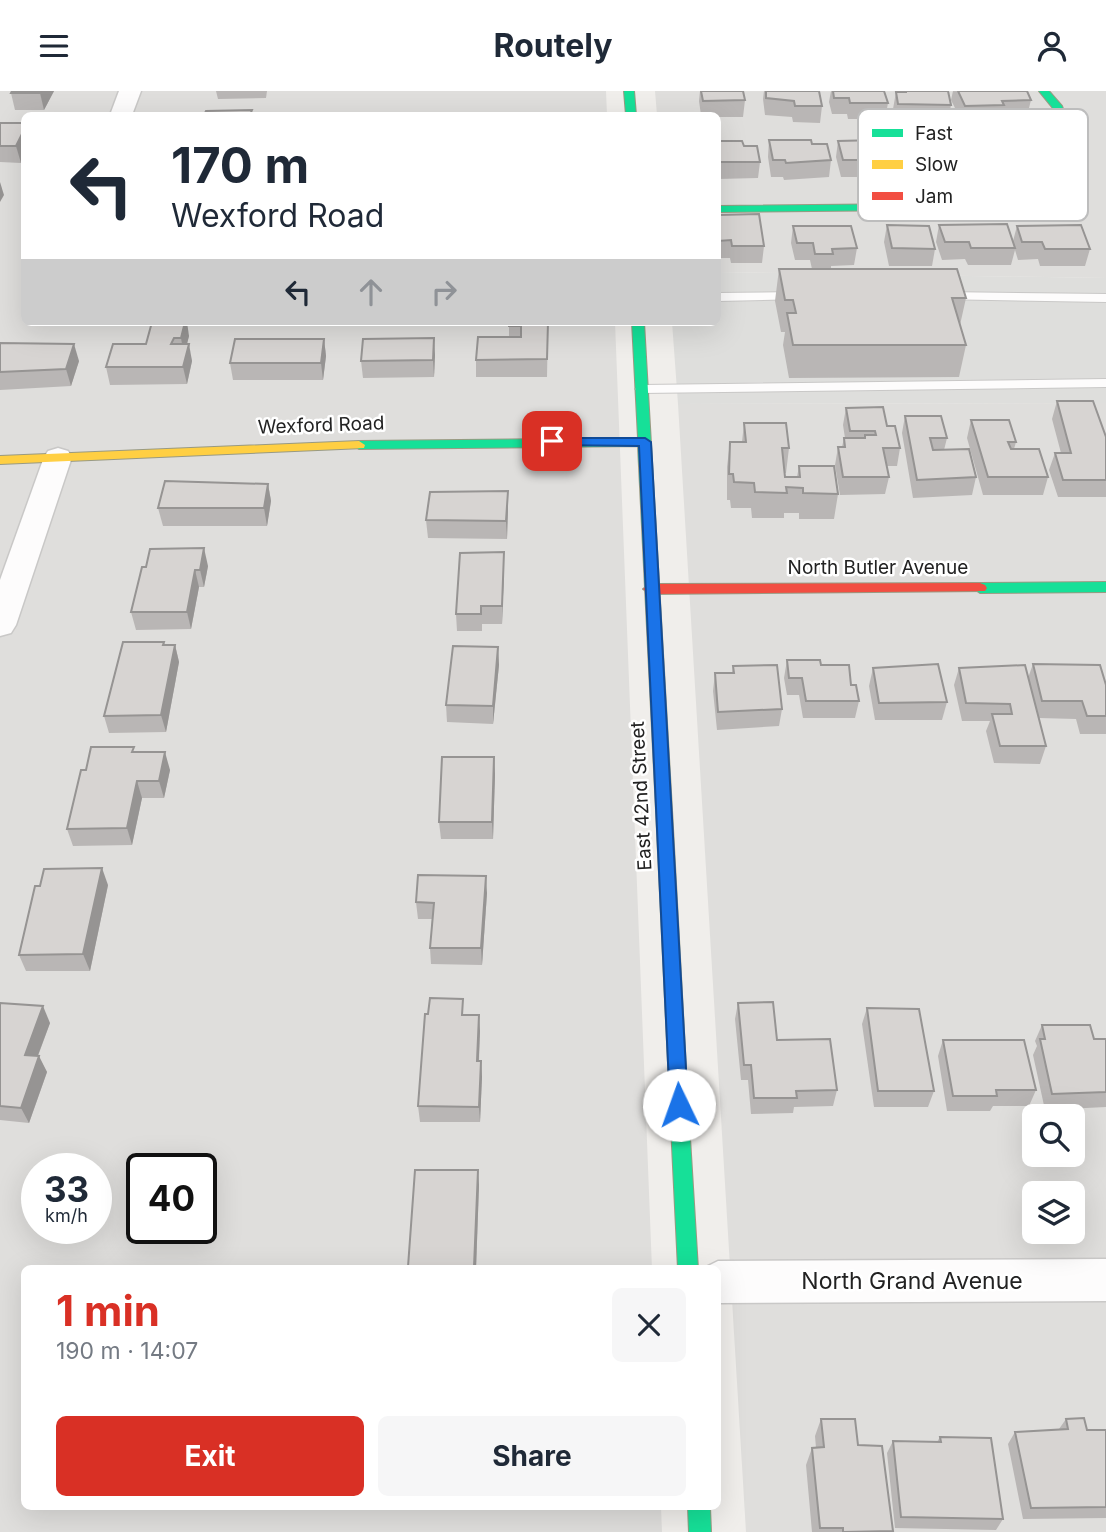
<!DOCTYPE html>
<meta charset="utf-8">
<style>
body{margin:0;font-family:Inter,sans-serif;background:#f6f6f7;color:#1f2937;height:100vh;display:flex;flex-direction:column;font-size:26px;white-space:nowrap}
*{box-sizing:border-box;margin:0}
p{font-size:23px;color:#747a83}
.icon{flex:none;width:38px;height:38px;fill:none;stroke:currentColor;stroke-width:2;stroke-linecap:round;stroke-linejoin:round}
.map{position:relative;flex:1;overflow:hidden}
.details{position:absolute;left:21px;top:1174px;width:700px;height:245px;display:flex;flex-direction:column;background:#fff;border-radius:10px;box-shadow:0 7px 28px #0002}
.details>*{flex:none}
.guide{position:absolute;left:21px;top:21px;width:700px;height:214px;border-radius:10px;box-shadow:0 7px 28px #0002;background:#fff;color:#1f2937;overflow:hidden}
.fabs{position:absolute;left:1022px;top:1013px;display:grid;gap:14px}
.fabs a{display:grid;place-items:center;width:63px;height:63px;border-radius:10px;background:#fff;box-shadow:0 7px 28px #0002;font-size:35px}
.speed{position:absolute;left:21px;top:1062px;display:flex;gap:14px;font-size:35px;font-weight:700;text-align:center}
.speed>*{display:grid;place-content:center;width:91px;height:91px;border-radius:50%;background:#fff;box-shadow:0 7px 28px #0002;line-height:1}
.speed small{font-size:18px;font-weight:400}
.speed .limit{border:4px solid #111;border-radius:10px;background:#fff;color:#111}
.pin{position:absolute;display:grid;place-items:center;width:60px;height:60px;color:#fff;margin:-30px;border-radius:14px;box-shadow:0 4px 10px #0006}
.me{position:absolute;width:77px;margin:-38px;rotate:357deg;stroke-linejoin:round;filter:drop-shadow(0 0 5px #0008)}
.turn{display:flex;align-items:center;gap:24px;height:147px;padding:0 35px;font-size:32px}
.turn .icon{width:91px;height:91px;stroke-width:2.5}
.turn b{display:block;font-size:49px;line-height:60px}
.lanes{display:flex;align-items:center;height:66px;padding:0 35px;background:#0003;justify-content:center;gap:35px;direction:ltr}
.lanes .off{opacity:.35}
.round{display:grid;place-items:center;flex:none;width:74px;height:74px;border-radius:10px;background:#f6f6f7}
.overview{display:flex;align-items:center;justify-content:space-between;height:119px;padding:0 35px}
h1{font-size:42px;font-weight:700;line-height:52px;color:#d93025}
.action{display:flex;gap:14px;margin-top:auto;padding:14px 35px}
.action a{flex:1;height:80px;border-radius:10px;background:#d93025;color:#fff;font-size:28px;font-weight:700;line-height:80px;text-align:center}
.action a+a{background:#f6f6f7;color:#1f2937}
header{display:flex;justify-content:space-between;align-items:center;height:91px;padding:0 35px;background:#fff;font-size:32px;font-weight:700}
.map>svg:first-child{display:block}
.residential{fill:#dfdedc;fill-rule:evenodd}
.religious{fill:#dededc}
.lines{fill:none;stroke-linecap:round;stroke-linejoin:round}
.lane-casing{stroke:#c9c8c7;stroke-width:2}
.street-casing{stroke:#c9c8c7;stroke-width:3}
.fast-casing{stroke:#999a82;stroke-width:2}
.slow-casing{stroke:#999a82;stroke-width:2}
.jam-casing{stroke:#999a82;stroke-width:2}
.lane{fill:#fdfcfc;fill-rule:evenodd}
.street{fill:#fdfcfc;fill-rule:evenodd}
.fast{fill:#16e098;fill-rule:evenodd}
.slow{fill:#ffcf43;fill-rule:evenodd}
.jam{fill:#f24e42;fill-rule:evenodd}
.wall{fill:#b9b6b5}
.shaded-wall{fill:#969493}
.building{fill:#d7d4d2;stroke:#969493;stroke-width:2}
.route{fill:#1a73e8;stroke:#114b97;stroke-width:2}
.labels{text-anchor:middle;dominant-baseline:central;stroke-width:5;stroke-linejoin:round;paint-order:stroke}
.street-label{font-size:19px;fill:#222;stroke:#fff}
.near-street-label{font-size:23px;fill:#222;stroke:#fff}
.key{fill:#fff;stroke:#bdbdbd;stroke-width:2}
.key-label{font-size:19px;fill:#222}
</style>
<header><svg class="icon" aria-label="menu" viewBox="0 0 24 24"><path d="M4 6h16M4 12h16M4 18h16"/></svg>Routely<svg class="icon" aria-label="person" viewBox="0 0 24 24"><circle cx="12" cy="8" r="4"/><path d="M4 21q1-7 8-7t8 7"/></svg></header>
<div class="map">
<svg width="1106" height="1441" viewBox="0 0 1106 1441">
<rect width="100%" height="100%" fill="#f0eeeb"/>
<g class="residential">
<path d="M0,0H606L607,24H24V231H615L652,1178H24V1416H661L662,1441H0ZM37,1078H96V1138H37ZM142,1078H201V1138H142Z"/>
<polygon points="655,0 1106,0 1106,187 718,181 718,24 657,24"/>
<path d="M1106,312V1441H746L678,313ZM1034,1026H1073V1064H1034ZM1034,1102H1073V1141H1034Z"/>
</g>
<polygon class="religious" points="718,181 1106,187 1106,312 678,313 672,231 718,231"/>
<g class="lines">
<g class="lane-casing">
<g id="lane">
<polygon points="798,201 803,202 803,208 718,210 718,202"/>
<polygon points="942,201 1106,203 1106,211 937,208 936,205"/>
<polygon points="1106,288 1106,296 642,302 635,298 642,294"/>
</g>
</g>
<g class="street-casing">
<g id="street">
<polygon points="119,0 141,0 132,24 110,24"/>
<polygon points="58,357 68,360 72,366 16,534 11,542 0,545 0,489 44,366 48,360"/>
<polygon points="1106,1168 1106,1210 718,1212 718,1178 702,1178 718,1170"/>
</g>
</g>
<g class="fast-casing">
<g id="fast">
<polygon points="624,0 634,0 636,24 626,24"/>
<path d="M1039,0H1049L1062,15L1088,81C1074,107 1051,113 1023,118L718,121V115L1023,112C1046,108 1066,102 1078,81L1052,16Z"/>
<polygon points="632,231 644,231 672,719 670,723 658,723 656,719 638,355 359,358 353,354 359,350 638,347"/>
<polygon points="1106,491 1106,501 980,502 973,497 980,492"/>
<polygon points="679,1006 685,1008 688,1014 698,1178 678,1178 670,1014 673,1008"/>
<polygon points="688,1416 710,1416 711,1441 689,1441"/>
</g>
</g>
<g class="slow-casing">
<polygon id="slow" points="359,350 365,354 364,357 0,373 0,365"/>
</g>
<g class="jam-casing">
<g id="jam">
<polygon points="980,492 985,494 987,497 985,500 650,503 643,498 650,493"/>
<polygon points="664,713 670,715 672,719 688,1014 685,1020 679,1022 673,1020 670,1014 656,719 658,715"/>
</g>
</g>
<use href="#lane" class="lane"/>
<use href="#street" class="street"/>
<use href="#fast" class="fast"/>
<use href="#slow" class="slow"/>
<use href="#jam" class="jam"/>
</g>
<g class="wall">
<polygon points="54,0 44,19 15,19 11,2"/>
<polygon points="216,0 267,0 266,7 218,8"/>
<polygon points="700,0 743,0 745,9 743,26 718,26 718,24 701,24 699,10"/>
<polygon points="764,0 819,0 822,15 820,32 793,31 792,26 765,24 763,8"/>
<polygon points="831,0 884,0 888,12 885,28 848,28 847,23 832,23 829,11"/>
<polygon points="903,0 948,0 951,14 948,31 895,30 893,18 896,1 903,1"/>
<polygon points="953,0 1027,0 1031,9 1027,25 1001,26 1000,30 962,31 951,9"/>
<polygon points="0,32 24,32 24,64 21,72 0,71"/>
<polygon points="970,48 1035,66 1031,83 974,85 967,64"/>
<polygon points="769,49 812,53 831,69 829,86 784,89 783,86 771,86 768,66"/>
<polygon points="718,50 744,55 760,71 758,87 718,88"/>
<polygon points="838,50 880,54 897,69 894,86 841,86 836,66"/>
<polygon points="907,50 965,72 962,88 909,88 904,67"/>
<polygon points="718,124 764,155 762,172 731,172 730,167 718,167"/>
<polygon points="887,134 935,158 932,175 889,175 884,151"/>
<polygon points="939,134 1013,150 1017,135 1090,158 1085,175 1040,175 1038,168 1018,169 1015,159 1011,174 968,174 965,168 942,169 936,151"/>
<polygon points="793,135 857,157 854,174 831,175 831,178 966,207 960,234 966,254 959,286 789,287 783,254 785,241 781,241 775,210 779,178 812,178 810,169 795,169 791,152"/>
<polygon points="152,231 189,245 187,253 192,270 187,293 110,294 106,276 146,253"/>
<polygon points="509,231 548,231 547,286 476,286 476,269 509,246"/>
<polygon points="324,248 326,265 323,289 233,289 230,272"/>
<polygon points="0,252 79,270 71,295 0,299"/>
<polygon points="435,264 434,286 363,287 361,270"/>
<polygon points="1057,310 1106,346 1106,406 1058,406 1049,379 1055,362 1061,362 1052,328"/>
<polygon points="846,317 887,335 900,357 897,375 886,375 889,386 885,403 840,404 835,374 838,356 842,356 844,347 845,347 843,334"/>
<polygon points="905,325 947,347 944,359 976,386 972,404 913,407 902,342"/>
<polygon points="971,329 1016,351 1014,358 1048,386 1043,404 983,404 967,347"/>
<polygon points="744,332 789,357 786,382 784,382 785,386 797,386 799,375 838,403 834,428 799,428 799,422 784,422 784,427 752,427 751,417 731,417 730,409 727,409 727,376 730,351 742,351"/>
<polygon points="268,393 271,410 267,435 163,435 158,417"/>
<polygon points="508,400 507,448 428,447 426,429"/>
<polygon points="208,475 204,496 199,496 191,538 136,539 131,521 142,476"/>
<polygon points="504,478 502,533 482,533 482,540 457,540 456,523"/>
<polygon points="164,551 165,554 175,554 179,571 166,641 109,642 104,625"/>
<polygon points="498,556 499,574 493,633 447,631 446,614"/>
<polygon points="787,569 821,574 851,594 859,610 855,627 803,627 799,604 787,604 784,587"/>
<polygon points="1033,573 1106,594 1106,643 1080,643 1076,628 1039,627 1046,655 1040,673 994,672 986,640 990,630 962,630 954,594 959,577 1028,587"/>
<polygon points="733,575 782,618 779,635 717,639 713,600 715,582 732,582"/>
<polygon points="873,577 947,611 942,629 875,629 869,595"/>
<polygon points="135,661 170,679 164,707 142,707 132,754 73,755 67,738 86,679"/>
<polygon points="494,666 495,683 493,748 441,748 439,731"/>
<polygon points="108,794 90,880 26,880 19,864"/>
<polygon points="487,802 482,874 431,873 430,857 432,828 418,828 416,811"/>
<polygon points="0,912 50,932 38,965 47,981 29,1032 0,1029"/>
<polygon points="738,912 777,949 837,999 833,1015 794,1016 793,1022 751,1023 748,989 741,989 735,928"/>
<polygon points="867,917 934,1000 928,1016 874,1016 862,933"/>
<polygon points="464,924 480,940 479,970 481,970 482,986 480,1031 420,1031 418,1015"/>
<polygon points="1042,934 1094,948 1106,948 1106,1016 1045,1019 1033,964 1037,955 1035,950"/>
<polygon points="943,949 1036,999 1029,1015 993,1015 990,1020 947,1020 938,965"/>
<polygon points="479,1094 476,1178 408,1178 408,1176"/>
<polygon points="821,1328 858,1354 893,1441 812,1441 806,1374 812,1357 816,1357 815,1345"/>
<polygon points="1066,1328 1087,1339 1106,1339 1106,1427 1023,1428 1008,1353 1015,1341 1059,1338"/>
<polygon points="940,1346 1003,1428 996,1439 895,1437 887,1362 893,1350 937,1351"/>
</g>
<g class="shaded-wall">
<polygon points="41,0 54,0 44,19 40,2"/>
<polygon points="24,39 24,64 21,72 16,55"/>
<polygon points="0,91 4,104 0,111"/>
<polygon points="185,231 187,231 189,245 184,264 181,247"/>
<polygon points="434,247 435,264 434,286 433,269"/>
<polygon points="324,248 326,265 323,289 321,272"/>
<polygon points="74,253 79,270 71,295 66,278"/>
<polygon points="189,253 192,270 187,293 183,276"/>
<polygon points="268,393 271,410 267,435 264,417"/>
<polygon points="508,400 508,418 507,448 506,430"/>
<polygon points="204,457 208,475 204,496 200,479"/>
<polygon points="504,461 504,478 502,533 502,515"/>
<polygon points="195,479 199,496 191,538 187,521"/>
<polygon points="175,554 179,571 166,641 161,624"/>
<polygon points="498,556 499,574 493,633 493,615"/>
<polygon points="165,661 170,679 164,707 159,690"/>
<polygon points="494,666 495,683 493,748 492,731"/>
<polygon points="137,690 142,707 132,754 127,737"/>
<polygon points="102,777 108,794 90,880 83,863"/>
<polygon points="486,785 487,802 482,874 481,857"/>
<polygon points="43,915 50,932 32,980 25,964"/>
<polygon points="479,924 480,940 478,986 477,970"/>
<polygon points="39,965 47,981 29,1032 21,1017"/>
<polygon points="481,970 482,986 480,1031 479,1016"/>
<polygon points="478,1079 479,1094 476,1178 474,1178"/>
</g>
<g class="building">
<polygon points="12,0 41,0 40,2 11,2"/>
<polygon points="701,0 743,0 745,9 703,10"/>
<polygon points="766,0 819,0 822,15 795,15 794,10 766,7"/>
<polygon points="833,0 884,0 888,12 850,12 849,7 834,7"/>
<polygon points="906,0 948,0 951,14 898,13 896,1 906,1"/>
<polygon points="958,0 1027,0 1031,9 1002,10 1004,14 965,15"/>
<polygon points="252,19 250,24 204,24 206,20"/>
<polygon points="0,32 24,32 24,39 16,55 0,55"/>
<polygon points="769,49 811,49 812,53 827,53 831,69 786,72 785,69 773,69"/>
<polygon points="878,49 880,54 893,54 897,69 843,69 838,50"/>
<polygon points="718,50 742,50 744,55 757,55 760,71 718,71"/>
<polygon points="759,123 764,155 732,155 731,149 718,150 718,124"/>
<polygon points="1007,133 1015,157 971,157 969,151 945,151 939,134"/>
<polygon points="887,134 929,135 935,158 892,157"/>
<polygon points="1081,134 1090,158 1045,158 1042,151 1022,151 1017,135"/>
<polygon points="793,135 851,135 857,157 832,158 833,163 815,163 813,152 797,152"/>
<polygon points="779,178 957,178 966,207 952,207 966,254 793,254 787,222 796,222 793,209 785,209"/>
<polygon points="152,231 185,231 181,247 174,247 171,253 189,253 183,276 106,276 113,253 146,253"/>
<polygon points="509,231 548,231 547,268 476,269 478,246 521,246 521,235 509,235"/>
<polygon points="434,247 433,269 361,270 363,248"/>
<polygon points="235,248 324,248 321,272 230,272"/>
<polygon points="0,252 74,253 66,278 0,281"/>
<polygon points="1057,310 1093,310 1106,346 1106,389 1063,389 1055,362 1071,362"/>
<polygon points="883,316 887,335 895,335 900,357 883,357 889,386 843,386 838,356 845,356 844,347 865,347 865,344 876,344 875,340 850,340 846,317"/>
<polygon points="905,325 941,325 947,347 930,347 933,359 969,358 976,386 917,389"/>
<polygon points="971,329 1009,329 1016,351 1008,351 1011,358 1039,358 1048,386 988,386"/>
<polygon points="744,332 786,332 789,357 782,357 785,386 800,386 799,375 834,375 838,403 803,402 803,397 786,396 787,402 755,401 754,392 734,391 733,383 729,383 730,351 746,351"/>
<polygon points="165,390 268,393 264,417 158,417"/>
<polygon points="508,400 506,430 426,429 430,401"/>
<polygon points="204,457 200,479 195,479 187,521 131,521 142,476 146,476 150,458"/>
<polygon points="504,461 502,515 481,515 481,523 456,523 460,462"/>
<polygon points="123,551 164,551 163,554 175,554 161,624 104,625"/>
<polygon points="453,555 498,556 493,615 446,614"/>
<polygon points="787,569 820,569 821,574 849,574 851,594 856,594 859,610 806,610 802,587 789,587"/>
<polygon points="938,573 947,611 879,612 873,577"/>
<polygon points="1033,573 1100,574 1106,594 1106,625 1087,625 1082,610 1042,610"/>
<polygon points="777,574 782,618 718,621 715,582 734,582 733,575"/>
<polygon points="1025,574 1046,655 1000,655 992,623 1012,623 1010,613 966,612 959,577"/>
<polygon points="91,656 134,656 132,661 165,661 159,690 137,690 127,737 67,738 81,679 86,679"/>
<polygon points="442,666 494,666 492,731 439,731"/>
<polygon points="102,777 83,863 19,864 35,795 40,795 44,778"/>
<polygon points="418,784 486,785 481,857 430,857 434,812 416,811"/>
<polygon points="430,907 463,908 462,924 479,924 477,970 481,970 479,1016 418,1015 425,923 428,923"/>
<polygon points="773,911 777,949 830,948 837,999 796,1000 797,1007 754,1007 751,974 744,974 738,912"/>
<polygon points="0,912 43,915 25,964 39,965 21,1017 0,1015"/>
<polygon points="867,917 919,918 934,1000 878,1000"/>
<polygon points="1042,934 1090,934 1094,948 1106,948 1106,1001 1052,1003 1040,948 1045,948"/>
<polygon points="943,949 1024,949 1036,999 996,999 997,1005 953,1005"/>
<polygon points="415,1079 478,1079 474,1176 408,1176"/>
<polygon points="1084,1327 1087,1339 1106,1339 1106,1416 1031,1417 1015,1341 1068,1338 1066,1328"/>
<polygon points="821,1328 855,1328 858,1354 882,1355 893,1440 843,1441 843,1437 820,1437 812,1357 824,1356"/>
<polygon points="940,1346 991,1347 1003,1428 901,1426 893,1350 941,1351"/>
</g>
<polygon class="route" points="548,347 645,347 651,351 688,1014 685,1020 679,1022 672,1020 670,1014 639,355 552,354 548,353"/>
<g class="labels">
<g class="street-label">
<text transform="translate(321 334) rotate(-2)">Wexford Road</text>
<text x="878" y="476">North Butler Avenue</text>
<text transform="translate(641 705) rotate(-93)">East 42nd Street</text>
</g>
<g class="near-street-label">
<text x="912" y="1190">North Grand Avenue</text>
</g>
</g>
<rect x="858" y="18" width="230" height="112" rx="10" class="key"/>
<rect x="872" y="38" width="31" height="8" fill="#16e098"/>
<rect x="872" y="69" width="31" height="9" fill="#ffcf43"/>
<rect x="872" y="101" width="31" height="8" fill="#f24e42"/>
<g class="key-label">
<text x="915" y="49">Fast</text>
<text x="915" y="80">Slow</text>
<text x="915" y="112">Jam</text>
</g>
</svg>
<div class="fabs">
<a><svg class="icon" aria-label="search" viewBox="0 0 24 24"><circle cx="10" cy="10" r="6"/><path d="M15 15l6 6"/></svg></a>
<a><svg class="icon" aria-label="layers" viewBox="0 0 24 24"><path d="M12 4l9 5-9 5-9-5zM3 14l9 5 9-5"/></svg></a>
</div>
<div class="speed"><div>33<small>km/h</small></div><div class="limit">40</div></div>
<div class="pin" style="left:552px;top:350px;background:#d93025"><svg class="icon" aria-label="arrive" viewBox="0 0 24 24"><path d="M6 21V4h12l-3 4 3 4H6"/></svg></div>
<svg class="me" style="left:679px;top:1014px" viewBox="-20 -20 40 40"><circle r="19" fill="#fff"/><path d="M0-13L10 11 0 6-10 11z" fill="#1a73e8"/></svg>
<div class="guide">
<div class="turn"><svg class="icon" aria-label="left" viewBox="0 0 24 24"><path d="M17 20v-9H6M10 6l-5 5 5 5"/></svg><div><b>170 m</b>Wexford Road</div></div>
<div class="lanes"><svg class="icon" aria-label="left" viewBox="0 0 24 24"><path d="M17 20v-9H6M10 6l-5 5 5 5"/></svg><svg class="icon off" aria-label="ahead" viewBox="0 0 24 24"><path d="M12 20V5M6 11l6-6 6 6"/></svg><svg class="icon off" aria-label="right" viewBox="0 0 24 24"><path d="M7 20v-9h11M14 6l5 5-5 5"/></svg></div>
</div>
<section class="details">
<div class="overview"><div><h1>1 min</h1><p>190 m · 14:07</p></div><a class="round"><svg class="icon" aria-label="close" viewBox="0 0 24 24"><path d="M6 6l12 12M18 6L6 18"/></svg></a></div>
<div class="action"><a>Exit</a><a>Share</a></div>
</section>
</div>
